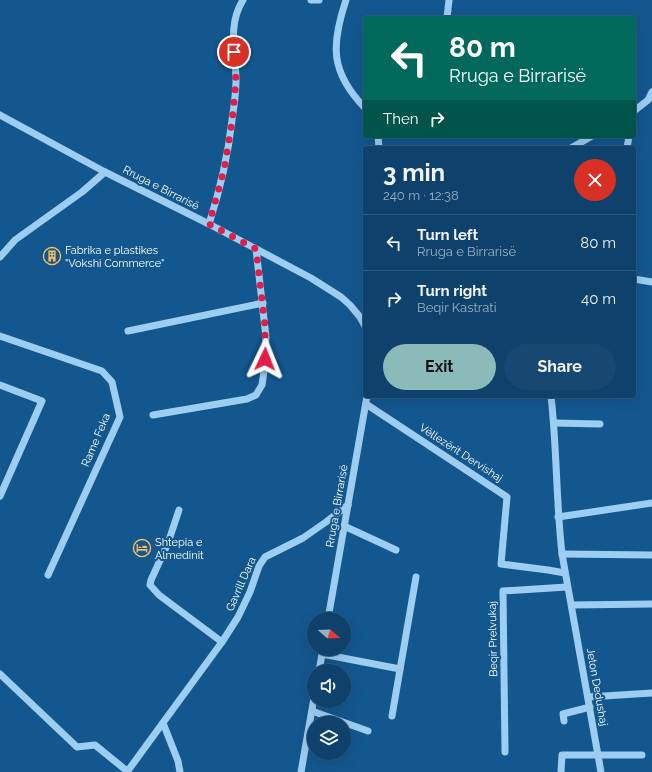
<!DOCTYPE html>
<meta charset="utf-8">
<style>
body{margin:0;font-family:Raleway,sans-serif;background:#174871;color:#f1f3f6;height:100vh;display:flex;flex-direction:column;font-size:15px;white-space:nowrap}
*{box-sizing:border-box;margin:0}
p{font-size:13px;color:#9bafc1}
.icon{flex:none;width:22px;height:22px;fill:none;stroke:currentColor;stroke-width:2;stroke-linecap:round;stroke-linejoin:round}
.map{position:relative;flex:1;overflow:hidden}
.details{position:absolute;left:363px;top:146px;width:273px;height:252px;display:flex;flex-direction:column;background:#0e416b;border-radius:4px;box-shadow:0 4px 16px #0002,0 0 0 1px #2e5a7e}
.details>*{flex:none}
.banner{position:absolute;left:363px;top:16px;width:273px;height:122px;border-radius:4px;box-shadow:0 4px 16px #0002,0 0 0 1px #2e5a7e;background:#00695c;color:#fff;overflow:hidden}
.needle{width:26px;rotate:109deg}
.tools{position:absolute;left:307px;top:612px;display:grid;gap:8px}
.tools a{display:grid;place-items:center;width:44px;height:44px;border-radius:50%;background:#0e416b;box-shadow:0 4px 16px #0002,0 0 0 1px #2e5a7e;font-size:20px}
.pin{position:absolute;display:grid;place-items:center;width:34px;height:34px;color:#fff;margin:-17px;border:2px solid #fff;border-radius:50%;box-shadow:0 1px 4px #0007}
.me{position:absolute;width:44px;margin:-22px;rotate:2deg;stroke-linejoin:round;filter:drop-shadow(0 0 3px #0008)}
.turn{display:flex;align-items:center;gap:14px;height:84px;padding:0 20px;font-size:18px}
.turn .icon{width:52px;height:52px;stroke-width:2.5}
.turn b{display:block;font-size:28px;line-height:34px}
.then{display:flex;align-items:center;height:38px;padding:0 20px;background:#0003;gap:8px;font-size:15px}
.round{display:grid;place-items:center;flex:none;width:42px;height:42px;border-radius:21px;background:#174871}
.summary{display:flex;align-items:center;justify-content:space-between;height:68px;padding:0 20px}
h1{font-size:24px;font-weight:700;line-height:30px}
.cta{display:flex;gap:8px;margin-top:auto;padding:8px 20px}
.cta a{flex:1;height:46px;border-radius:24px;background:#8bbbb9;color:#111;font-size:16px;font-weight:700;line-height:46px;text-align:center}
.cta a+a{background:#174871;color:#f1f3f6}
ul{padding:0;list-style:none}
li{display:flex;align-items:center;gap:12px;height:56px;padding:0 20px;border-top:1px solid #2e5a7e}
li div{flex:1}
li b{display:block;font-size:15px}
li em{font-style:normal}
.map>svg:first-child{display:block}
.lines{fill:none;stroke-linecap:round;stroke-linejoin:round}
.minor{stroke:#9dcdf1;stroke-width:7}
.route{stroke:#e11d48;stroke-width:7;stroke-dasharray:0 12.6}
.labels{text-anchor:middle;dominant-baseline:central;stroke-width:4;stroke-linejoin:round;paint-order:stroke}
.street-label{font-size:11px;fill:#fff;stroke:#13578f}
.poi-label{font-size:11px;fill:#fff;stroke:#13578f;text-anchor:start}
</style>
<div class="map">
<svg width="652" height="772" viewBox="0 0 652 772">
<rect width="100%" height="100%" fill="#13578f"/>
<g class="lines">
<g class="minor">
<polyline points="311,0 319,0"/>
<path d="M346,0C331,45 330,72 365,108"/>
<polyline points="447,18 449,0"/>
<polyline points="634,111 648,100 652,92"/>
<polyline points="0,115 105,172 209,224 311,278 341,297 350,305 360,317 365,326"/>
<polyline points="378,136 379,148"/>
<polyline points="571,148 592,136"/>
<polyline points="627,148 629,136"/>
<path d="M209,224C220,190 228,156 232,120C234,107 236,94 236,81C236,54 227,25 243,0"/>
<polyline points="0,257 15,240 82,192 105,172"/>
<polyline points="634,279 652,282"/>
<polyline points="128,331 263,303"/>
<polyline points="0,336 102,371 112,382 120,417 48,575"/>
<polyline points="0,385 42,401 0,496"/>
<path d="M551,396C557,449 556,501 562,554L601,772"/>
<polyline points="366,404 507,497 501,564 548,570 565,573"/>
<polyline points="153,415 247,399 256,395 262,385 264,371 266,337 256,249"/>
<polyline points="554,423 600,424"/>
<polyline points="179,510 168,543 151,580 150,585 159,595 222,642"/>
<polyline points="558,517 652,503"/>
<polyline points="344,526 396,550"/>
<polyline points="562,554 652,555"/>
<polyline points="572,605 652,604"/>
<polyline points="328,619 367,396"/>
<polyline points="322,654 400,669"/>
<polyline points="319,671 323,649"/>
<polyline points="0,674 77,747 95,745 127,771"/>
<polyline points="588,697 652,693"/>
<polyline points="312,711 368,731"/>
<polyline points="392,716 416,577"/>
<polyline points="564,721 563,714 590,707"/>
<polyline points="163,723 178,761 180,772"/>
<polyline points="505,752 503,591 567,587"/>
<polyline points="127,772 222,642 238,617 250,592 259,566 265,557 303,538 326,522 348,505"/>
<polyline points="301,772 314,698"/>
<polyline points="561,772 562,755 642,755"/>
</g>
</g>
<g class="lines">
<polyline class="route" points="234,52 236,81 232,122 224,170 209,224 256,249 265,326 265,359"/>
</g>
<defs>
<g id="building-ring" transform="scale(0.9)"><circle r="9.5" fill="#13578f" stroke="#ffbd5d" stroke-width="1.5"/><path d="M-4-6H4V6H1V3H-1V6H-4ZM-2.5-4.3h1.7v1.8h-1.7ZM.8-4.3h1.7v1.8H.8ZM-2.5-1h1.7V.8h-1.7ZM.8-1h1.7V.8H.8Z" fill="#ffbd5d"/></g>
<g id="hotel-ring" transform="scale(0.9)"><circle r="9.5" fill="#13578f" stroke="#ffbd5d" stroke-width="1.5"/><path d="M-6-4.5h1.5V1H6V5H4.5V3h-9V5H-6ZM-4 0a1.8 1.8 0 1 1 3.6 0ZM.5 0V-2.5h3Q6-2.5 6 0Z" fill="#ffbd5d"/></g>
</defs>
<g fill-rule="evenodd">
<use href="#building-ring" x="52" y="256"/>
<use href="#hotel-ring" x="142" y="548"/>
</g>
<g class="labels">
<g class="street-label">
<text transform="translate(161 188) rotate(27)">Rruga e Birrarisë</text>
<text transform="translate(96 440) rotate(-67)">Rame Feka</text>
<text transform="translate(461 453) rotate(33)">Vëllezërit Dervishaj</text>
<text transform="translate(337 506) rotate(-80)">Rruga e Birrarisë</text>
<text transform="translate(241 584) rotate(-66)">Gavrill Dara</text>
<text transform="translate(493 639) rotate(-91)">Beqir Prelvukaj</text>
<text transform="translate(597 687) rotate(80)">Jeton Dedushaj</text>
</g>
<g class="poi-label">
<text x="65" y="250">Fabrika e plastikes<tspan x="65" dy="13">"Vokshi Commerce"</tspan></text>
<text x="155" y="542">Shtepia e<tspan x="155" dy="13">Almedinit</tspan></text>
</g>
</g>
</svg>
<div class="tools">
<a><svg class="needle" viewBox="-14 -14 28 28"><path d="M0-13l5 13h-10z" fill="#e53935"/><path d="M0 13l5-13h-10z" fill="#9bafc1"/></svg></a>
<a><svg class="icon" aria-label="sound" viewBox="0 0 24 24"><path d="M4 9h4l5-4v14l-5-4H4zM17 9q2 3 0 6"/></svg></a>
<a><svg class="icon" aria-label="layers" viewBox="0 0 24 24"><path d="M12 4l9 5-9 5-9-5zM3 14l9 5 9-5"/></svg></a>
</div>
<div class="pin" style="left:234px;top:52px;background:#d93025"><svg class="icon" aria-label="arrive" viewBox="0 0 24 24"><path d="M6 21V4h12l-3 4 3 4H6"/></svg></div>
<svg class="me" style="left:265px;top:359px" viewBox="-20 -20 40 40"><path d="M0-17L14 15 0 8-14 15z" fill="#e11d48" stroke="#fff" stroke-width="4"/></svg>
<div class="banner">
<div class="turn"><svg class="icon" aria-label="left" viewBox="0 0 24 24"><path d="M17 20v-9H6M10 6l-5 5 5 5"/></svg><div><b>80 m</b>Rruga e Birrarisë</div></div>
<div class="then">Then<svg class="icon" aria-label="right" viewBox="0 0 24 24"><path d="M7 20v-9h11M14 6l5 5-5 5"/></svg></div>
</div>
<section class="details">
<div class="summary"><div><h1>3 min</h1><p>240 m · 12:38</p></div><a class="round" style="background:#d93025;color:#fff"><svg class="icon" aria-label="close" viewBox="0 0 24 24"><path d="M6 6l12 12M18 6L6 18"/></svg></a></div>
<ul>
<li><svg class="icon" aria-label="left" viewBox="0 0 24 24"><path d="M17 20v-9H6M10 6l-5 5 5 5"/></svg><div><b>Turn left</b><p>Rruga e Birrarisë</p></div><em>80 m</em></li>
<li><svg class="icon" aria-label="right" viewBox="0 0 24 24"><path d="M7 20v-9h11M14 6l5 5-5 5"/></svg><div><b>Turn right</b><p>Beqir Kastrati</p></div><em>40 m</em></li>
</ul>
<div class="cta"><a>Exit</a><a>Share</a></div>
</section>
</div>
